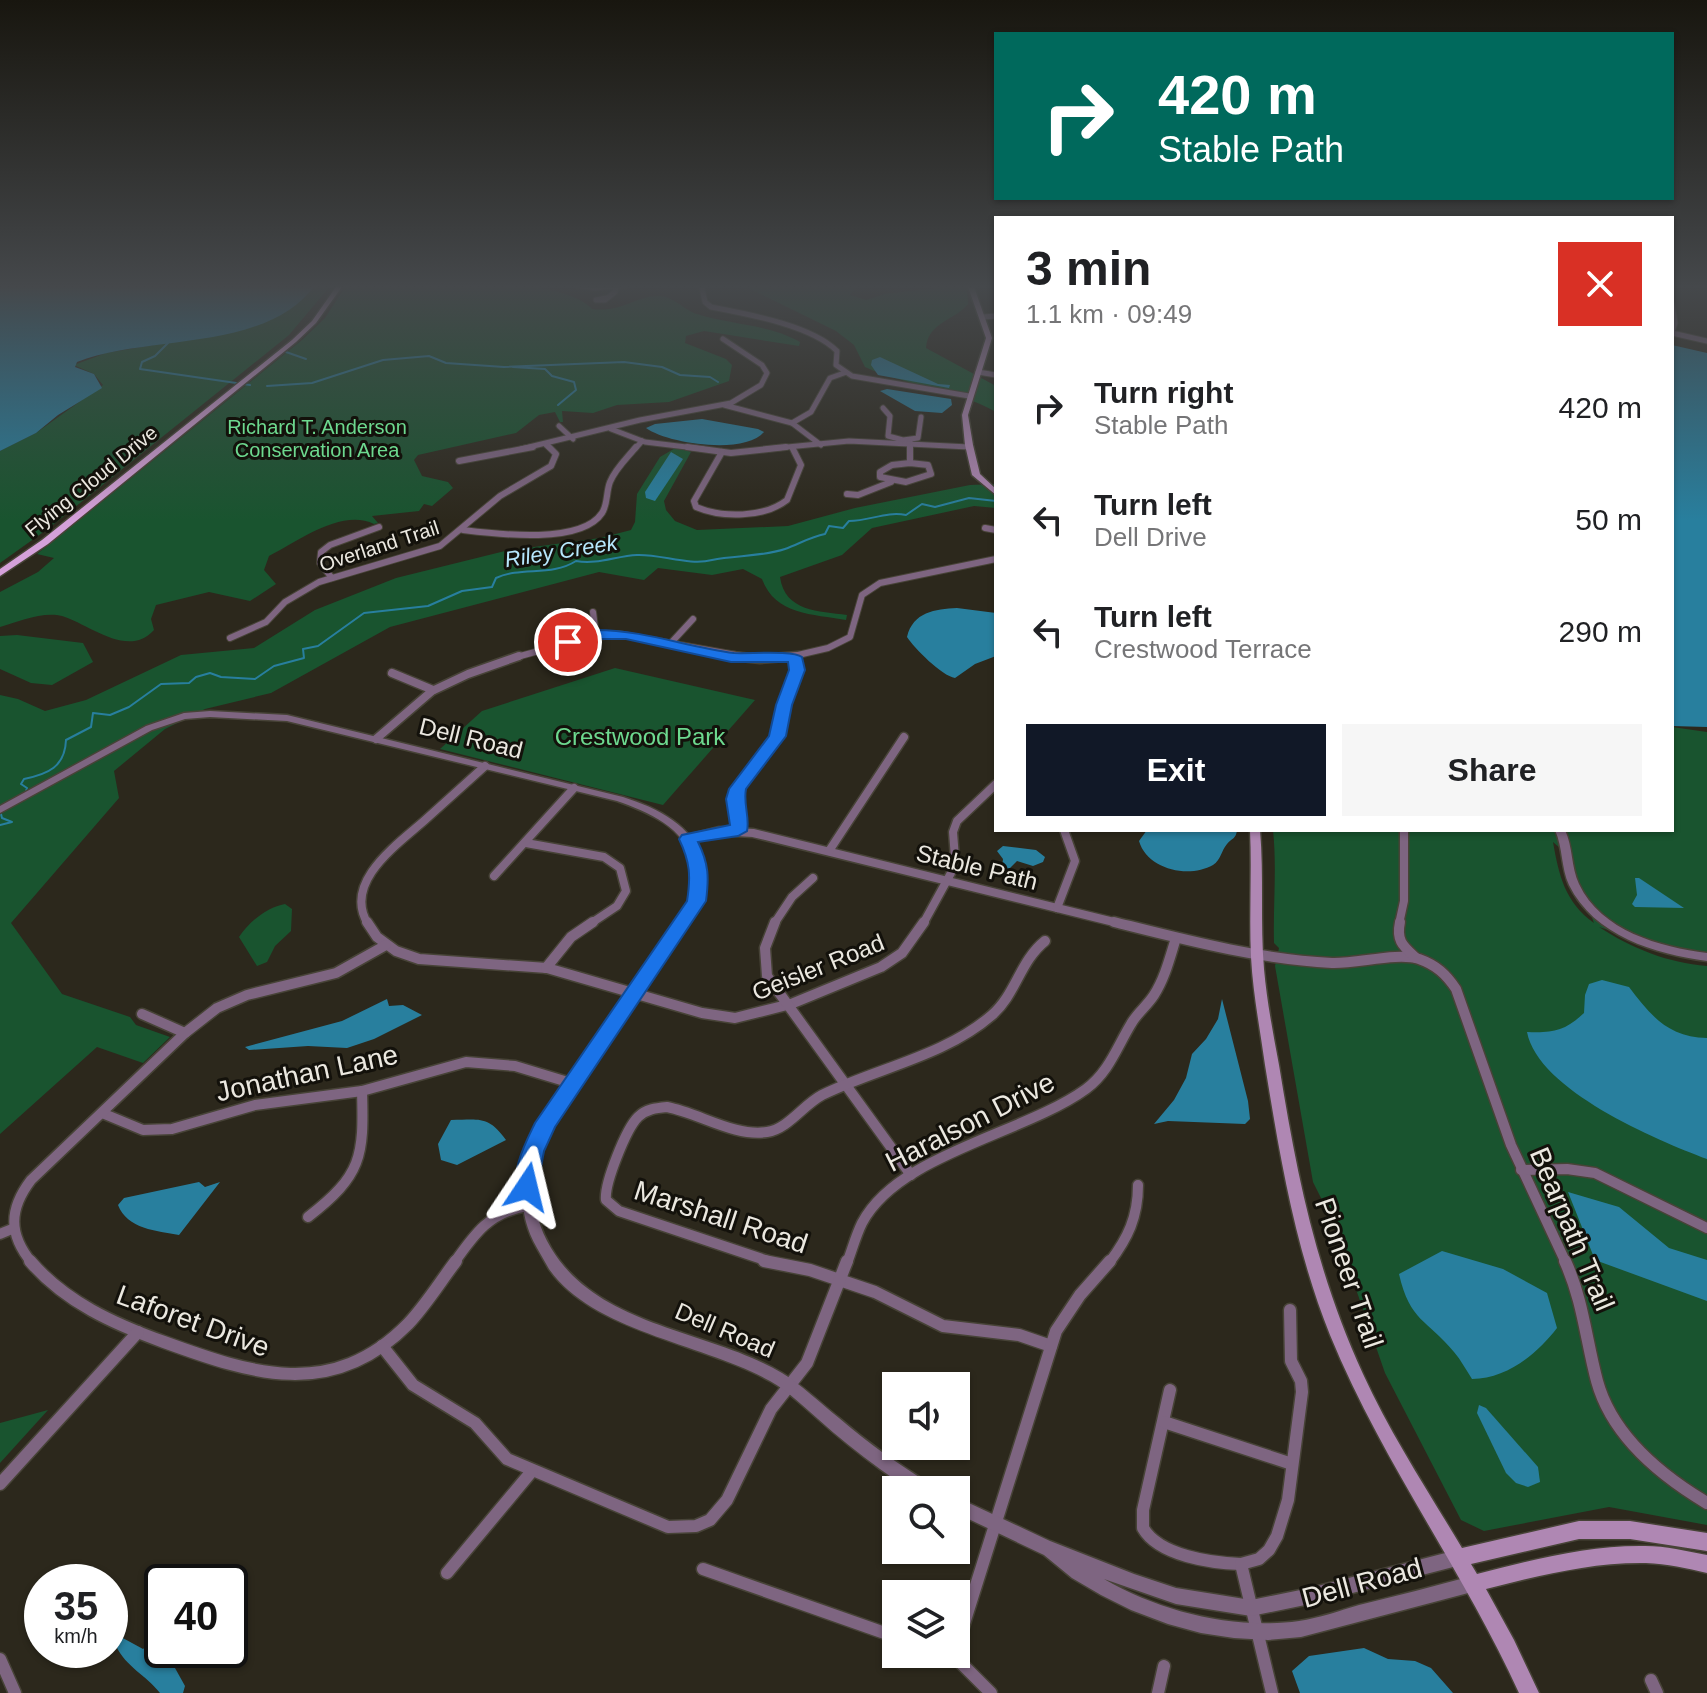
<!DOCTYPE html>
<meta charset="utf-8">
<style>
body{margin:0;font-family:Arial,sans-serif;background:#f6f6f6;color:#202124;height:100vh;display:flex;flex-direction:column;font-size:30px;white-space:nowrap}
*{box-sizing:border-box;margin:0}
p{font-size:26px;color:#757577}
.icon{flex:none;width:44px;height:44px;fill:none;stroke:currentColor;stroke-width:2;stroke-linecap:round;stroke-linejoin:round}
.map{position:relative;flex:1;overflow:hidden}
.drawer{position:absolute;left:994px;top:216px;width:680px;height:616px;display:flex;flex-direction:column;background:#fff;border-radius:0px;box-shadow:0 2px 6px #0004}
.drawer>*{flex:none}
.guide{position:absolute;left:994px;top:32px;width:680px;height:168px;border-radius:0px;box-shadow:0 2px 6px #0004;background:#00695c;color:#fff;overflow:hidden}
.fabs{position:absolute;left:882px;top:1372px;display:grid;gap:16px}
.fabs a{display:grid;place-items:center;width:88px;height:88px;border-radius:0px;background:#fff;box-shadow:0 2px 6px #0004;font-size:40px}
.speed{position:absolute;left:24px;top:1564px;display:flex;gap:16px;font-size:40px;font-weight:700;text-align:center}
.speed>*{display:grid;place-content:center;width:104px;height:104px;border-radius:50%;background:#fff;box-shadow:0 2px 6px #0004;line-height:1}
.speed small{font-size:20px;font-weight:400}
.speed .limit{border:4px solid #111;border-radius:12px;background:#fff;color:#111}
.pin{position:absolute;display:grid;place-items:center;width:68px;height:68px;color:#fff;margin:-34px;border:4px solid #fff;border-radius:50%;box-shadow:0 2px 8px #0007}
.me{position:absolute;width:88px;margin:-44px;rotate:10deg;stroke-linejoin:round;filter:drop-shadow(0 0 6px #0008)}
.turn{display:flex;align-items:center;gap:28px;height:168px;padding:0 32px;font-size:36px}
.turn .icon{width:104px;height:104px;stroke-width:2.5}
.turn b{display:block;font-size:56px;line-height:68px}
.round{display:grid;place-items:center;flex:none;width:84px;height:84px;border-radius:0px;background:#f6f6f6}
.headline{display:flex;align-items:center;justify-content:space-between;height:136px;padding:0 32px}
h1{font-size:48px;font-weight:800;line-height:60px}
.button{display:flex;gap:16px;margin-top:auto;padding:16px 32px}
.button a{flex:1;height:92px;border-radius:0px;background:#111827;color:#fff;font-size:32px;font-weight:800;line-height:92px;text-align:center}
.button a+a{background:#f6f6f6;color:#202124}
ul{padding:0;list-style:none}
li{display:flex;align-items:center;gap:24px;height:112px;padding:0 32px}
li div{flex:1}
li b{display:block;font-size:30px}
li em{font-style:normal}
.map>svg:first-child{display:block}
.green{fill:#19542f;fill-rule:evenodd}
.water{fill:#287f9e}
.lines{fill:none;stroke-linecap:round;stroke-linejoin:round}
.stream{stroke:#287f9e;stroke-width:2}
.minor-far4-casing{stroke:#474337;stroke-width:7}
.minor-far3-casing{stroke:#474337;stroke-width:8}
.minor-far2-casing{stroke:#474337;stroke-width:11}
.minor-far1-casing{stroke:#474337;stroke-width:13}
.minor-casing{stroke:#474337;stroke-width:15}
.tertiary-casing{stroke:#474337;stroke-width:3}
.secondary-casing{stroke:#474337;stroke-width:3}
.primary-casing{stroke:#474337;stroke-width:3}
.minor-far4{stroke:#7e6581;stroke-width:5}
.minor-far3{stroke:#7e6581;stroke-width:6}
.minor-far2{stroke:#7e6581;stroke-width:8}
.minor-far1{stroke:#7e6581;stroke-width:10}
.minor{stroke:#7e6581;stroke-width:12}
.tertiary{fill:#7e6581;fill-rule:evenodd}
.secondary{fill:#af87b3;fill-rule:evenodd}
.primary{fill:#d5a1da;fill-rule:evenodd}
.route{fill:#1a73e8;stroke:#114b97;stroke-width:2}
.labels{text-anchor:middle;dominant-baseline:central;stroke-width:6;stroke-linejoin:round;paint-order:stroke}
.far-park-label{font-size:20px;fill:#6dd98f;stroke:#13110b}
.far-street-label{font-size:20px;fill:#ebe8e0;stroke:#13110b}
.far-water-label{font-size:22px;font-style:italic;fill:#b6e7fc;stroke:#13110b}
.park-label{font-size:24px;fill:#6dd98f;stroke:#13110b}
.street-label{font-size:24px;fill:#ebe8e0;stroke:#13110b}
.near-street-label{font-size:28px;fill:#ebe8e0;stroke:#13110b}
</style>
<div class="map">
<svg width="1707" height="1693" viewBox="0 0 1707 1693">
<rect width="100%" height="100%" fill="#2c281c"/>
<g class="green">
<polygon points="297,284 332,284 289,335 49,528 0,563 0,451 36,433 103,385 94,374 74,365 106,353 214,335"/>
<path d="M347,284C401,284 558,272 592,309C622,313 635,296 658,296C672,295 684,310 697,314C731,325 769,324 800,342L799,346L704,331L686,336L685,343L726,359L732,365L729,381L669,402L617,405L593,413L562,411L563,422H560L555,412L539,415L516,433L418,455L414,460L422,476L448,482L453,488L432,506L424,504L419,511L372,516L378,523L374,524C342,508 298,541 269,556L264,570L276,584L250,601L209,592L156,605L151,619L154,630C128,659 89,624 62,616C43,611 18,622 0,627V592L38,572L54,558L37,554L302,340L325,318Z"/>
<path d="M740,284H858L850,295L866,300L884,294L964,285L967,286L968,304C954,321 928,322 926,348L996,386V412C956,389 907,386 865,367L854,345L836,331Z"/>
<path d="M677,447L691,452L664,501L666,510L675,521L697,530L788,526L855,508L970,485L996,484V508L974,506L872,528L842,555L780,577C785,612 819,611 847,615L846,620C813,614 775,615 762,579L743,569L712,575L658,568L644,580L599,572L390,627L271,693L205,709L165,729L114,771L119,798L11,923L62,994L130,1017L136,1025L170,1037L143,1063L97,1047L0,1134V695L18,699L45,711L86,700L181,655L254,648L315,610L396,578L505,551L600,538L631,530L635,522L637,494L660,457Z"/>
<polygon points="17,635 83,643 93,662 52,685 31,683 0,669 0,636"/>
<polygon points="615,668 755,700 663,805 440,749 482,711"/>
<path d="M1672,727L1707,732V953L1682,954L1599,927C1631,948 1668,963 1707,966V1525L1609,1507L1484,1531L1461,1520L1385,1373L1332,1220L1313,1182L1275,966L1279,948L1274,943C1273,904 1277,868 1273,830H1672ZM1553,842L1568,855L1594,923C1565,902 1559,876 1553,842Z"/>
<path d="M285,904L292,909L291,931L275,946L267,962L257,966L239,937C249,922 267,907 285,904Z"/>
<polygon points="48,1410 0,1463 0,1423"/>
</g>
<g class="water">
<path d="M0,284H316C267,353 149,334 77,362L75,367L94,374L102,388L58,415L36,433L0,451Z"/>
<polygon points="1672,345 1707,353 1707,727 1672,726"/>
<polygon points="880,357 938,384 950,385 949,388 878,375 871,365 872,360"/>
<polygon points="887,389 951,399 952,405 942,413 915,411 880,391"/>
<path d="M702,419L758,429L764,432C745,455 668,444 646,428L655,424Z"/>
<polygon points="671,452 683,459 655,501 646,498 645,492"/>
<path d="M957,608L996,613V656L975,664L955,678C942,676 914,648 907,637C913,612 935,609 957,608Z"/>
<path d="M1147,830H1237C1236,839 1232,838 1227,844C1221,851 1221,860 1213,865C1188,879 1147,869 1139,841Z"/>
<polygon points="1003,846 1036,850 1045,857 1043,862 1033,866 1017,861 1008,870 1002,867 1003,859 997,851"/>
<polygon points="1635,878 1639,878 1684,908 1635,907 1632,904 1637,895"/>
<path d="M1602,980L1629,987C1651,1016 1668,1037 1707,1038V1159C1656,1140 1538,1090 1527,1032C1553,1033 1565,1031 1584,1013L1585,995L1589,984Z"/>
<polygon points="387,999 389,1006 403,1005 422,1015 374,1039 347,1048 308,1046 249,1050 245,1047 342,1021"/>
<polygon points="1222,999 1248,1101 1250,1119 1245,1124 1168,1121 1154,1124 1174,1100 1186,1078 1192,1054 1206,1039 1218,1019"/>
<path d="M451,1120C479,1120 488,1115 506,1140L457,1165L441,1160L438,1144Z"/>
<path d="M199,1182L205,1187L220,1182L179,1235C157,1231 127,1229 118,1205L124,1198Z"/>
<polygon points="1568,1192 1619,1207 1669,1248 1707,1260 1707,1301 1595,1260"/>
<path d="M1442,1251L1503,1269L1547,1293L1557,1328C1537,1354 1507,1379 1472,1379C1466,1370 1461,1360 1454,1352C1427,1319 1410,1322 1399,1274Z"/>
<polygon points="1479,1405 1486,1408 1538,1467 1540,1482 1528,1487 1516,1483 1506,1473 1477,1413"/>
<path d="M162,1625V1650H165L185,1686L183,1693H160C146,1675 126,1667 116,1646L121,1637L143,1649L155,1639L158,1626Z"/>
<polygon points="1364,1648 1388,1659 1415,1661 1431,1668 1453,1693 1300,1693 1292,1671 1309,1656"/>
</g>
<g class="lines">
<g class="stream">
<polyline points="168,343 155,356 142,362 140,369 250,385"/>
<polyline points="286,352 306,359"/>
<polyline points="513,367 545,369 552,376 574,382 576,390 558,405"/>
<polyline points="267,386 312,383 383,360 429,356 446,363 504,367 624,362 662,367 680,375 710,377 718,382"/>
<path d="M26,791L27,788L21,784L24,779C48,774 65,767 66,740L91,727L93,713L110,715L129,707L161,684L189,683L196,677L210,673L221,677L255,679L274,666L304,658L303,649L318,646L364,613L428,606L462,591L492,587L496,578C522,566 551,577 576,561C597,565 616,556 637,555C661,554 689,566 712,560C734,555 761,557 785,549C799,544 810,537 825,534L829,526L843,528L849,521C870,521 886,511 906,515L922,504L935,507L969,498L996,501"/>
<polyline points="0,825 12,822 2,818 1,814"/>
</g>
<g class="minor-far4-casing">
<g id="minor-far4">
<polyline points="571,284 594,288 641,284"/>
<path d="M701,284L705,302L711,307C747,314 811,325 837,351L836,365L852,376L969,396"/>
<polyline points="904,284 943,284"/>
<polyline points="606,298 596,300 605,300 615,292 616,287"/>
<polyline points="1672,304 1675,323 1672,332"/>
<polyline points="983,317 996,316"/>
<polyline points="1672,333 1707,341"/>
<polyline points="978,372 996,375"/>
<polyline points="724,405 792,423 821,445"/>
<polyline points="883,408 890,416 888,436 903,440 918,438 921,417"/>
<polyline points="792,423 811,412 830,378 844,373"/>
<polyline points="559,426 573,439"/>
<polyline points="611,429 645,442 703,449"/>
<polyline points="910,441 910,449"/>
<polyline points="546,445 551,449"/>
<polyline points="521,449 640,420 731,403 761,385 767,373 762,365 723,339"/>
<polyline points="635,449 642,441"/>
<polyline points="767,449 849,441 969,447"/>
</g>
</g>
<g class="minor-far3-casing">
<g id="minor-far3">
<polyline points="687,447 731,453 786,447"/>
<polyline points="910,447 910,463"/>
<path d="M722,452L694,501L696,507C722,518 764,518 787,500L801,465L793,449"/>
<polyline points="459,461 533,447"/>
<polygon points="910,463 928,465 931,474 906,482 880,477 880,472 892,465"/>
<polyline points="847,494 858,495 891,482"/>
<polyline points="985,528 996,530"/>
<path d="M463,530C496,534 581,545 602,513C608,504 606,492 610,482C615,469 627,458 636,447"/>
<polyline points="332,578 320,563 321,552 330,545 379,527"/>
<polyline points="593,612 596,635"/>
<polyline points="230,638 266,622 285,602 319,582 440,546 500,496 551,466 556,454 549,447"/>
<polyline points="670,644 693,619"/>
<polyline points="513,658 579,640 618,634 753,658"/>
<polyline points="785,658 828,648 850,637 862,595 880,583 996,559"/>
</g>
</g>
<g class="minor-far2-casing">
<g id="minor-far2">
<polyline points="732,656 760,659 798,656"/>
<polyline points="392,673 433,690"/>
<polyline points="376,739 432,691 468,674 519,656"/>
<polyline points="738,831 737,789 778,736 784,705 797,670 794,657"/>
<polyline points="688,839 719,831 753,833 1122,924"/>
<polyline points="526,843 604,857 620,868 626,891 617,906 590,924"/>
<polyline points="829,851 904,737"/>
<polyline points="494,876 574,788"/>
<polyline points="1057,908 1075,861 1064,830"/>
<path d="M368,924C342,882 398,844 425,820C445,802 465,784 485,766"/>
<polyline points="774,924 792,897 813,878"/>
<polyline points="923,924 951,873 955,858 953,832 957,821 996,784"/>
<polyline points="1399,924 1404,901 1404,830"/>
</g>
</g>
<g class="minor-far1-casing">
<g id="minor-far1">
<polyline points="367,922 377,937 396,951 419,959 547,968 702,1013 735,1018 791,1004 881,967 902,953 924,922"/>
<polyline points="775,922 765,948 767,976 911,1175"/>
<path d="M1114,922C1186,940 1257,959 1332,963C1357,964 1397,952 1419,959C1436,965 1446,974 1456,989L1511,1145L1566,1263"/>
<path d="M1400,922C1396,941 1403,946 1416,958"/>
<polyline points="546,968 571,937 593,922"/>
<polyline points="142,1014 185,1033"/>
<polyline points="102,1113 143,1130 172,1129 255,1105 362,1091 466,1062 515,1066 571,1083"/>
<polyline points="1521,1170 1567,1169 1595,1173 1707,1228"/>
<path d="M308,1217C362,1175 364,1157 362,1091"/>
<polyline points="0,1234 12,1229"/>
<path d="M32,1263C8,1234 9,1209 31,1180L185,1033L217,1008L247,995L336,973L386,945"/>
<path d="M454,1263C475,1233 490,1212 527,1206"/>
<path d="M774,1263L619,1211L606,1200C604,1184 626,1129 638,1117C646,1109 656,1108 667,1107C699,1113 734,1137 767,1132C788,1129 803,1105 822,1095C877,1068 945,1056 992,1015C1016,994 1020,961 1045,941"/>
<path d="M847,1263C852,1250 856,1235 862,1223C898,1154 1024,1134 1086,1089C1109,1072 1117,1047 1131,1024C1137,1013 1147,1006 1154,995C1165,978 1170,957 1176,938"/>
<path d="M1109,1263C1128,1238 1138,1217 1138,1185"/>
</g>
</g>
<g class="minor-casing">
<g id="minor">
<path d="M30,1261C65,1302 114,1324 164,1342C252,1374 332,1401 408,1324C426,1305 440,1282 456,1261"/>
<polyline points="764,1261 810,1270 875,1292 943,1326 1019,1335 1051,1346"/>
<path d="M1565,1261C1583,1300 1586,1340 1597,1381C1612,1436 1660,1475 1707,1503"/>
<polyline points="382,1346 413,1385 475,1423 507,1459 668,1527 696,1526 710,1520 727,1500 771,1409 807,1363 847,1261"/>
<path d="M1170,1390L1143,1510V1528C1159,1556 1212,1563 1241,1564"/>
<polyline points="1164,1422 1292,1464"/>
<polyline points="0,1484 138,1332"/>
<polyline points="703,1569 896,1637"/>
<polyline points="447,1573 532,1471"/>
<polyline points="956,1649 1056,1331 1080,1295 1110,1261"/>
<polyline points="947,1654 954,1656 991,1693"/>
<polyline points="0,1659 15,1693"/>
<polyline points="1651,1680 1657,1693"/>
<polyline points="1158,1693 1164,1666"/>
<polyline points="1272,1693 1241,1564 1259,1559 1269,1550 1277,1536 1288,1500 1302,1392 1301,1381 1291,1361 1290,1310"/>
</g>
</g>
<g class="tertiary-casing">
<g id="tertiary">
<path d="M210,711L287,715L623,797C657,808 694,825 703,863C706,876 704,888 702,901L545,1137C531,1177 529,1211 551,1248C599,1328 708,1329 782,1373C802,1385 820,1403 839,1418C868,1443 899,1465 932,1485L935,1490C927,1490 917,1492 911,1489C900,1485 889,1475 880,1469C858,1453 838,1437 818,1419C803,1406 788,1391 770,1381C705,1344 593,1332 549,1269C545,1262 541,1255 537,1248C516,1212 520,1174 533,1136L692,901C694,888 696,875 693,863C685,827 648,812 617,801L287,721L210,717L185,719L152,730L0,813V806L146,726L184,713Z"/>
<path d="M1555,830H1565C1573,847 1571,867 1579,884C1601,931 1660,947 1707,953V961C1655,954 1594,936 1569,885C1561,868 1563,848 1555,830Z"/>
<path d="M956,1497L1050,1541L1134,1574L1176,1588L1251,1600L1310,1588L1457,1550L1463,1552L1465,1558L1463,1564L1457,1566L1310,1604L1251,1616L1176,1604L1104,1579C1161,1612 1234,1630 1299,1621C1319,1618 1339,1611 1359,1605C1397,1596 1434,1586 1472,1576L1478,1578L1480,1584L1478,1590L1472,1592L1301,1637L1268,1640L1234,1638L1201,1633L1168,1624L1131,1610L1101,1595L1072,1578L1044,1555L956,1513Z"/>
</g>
</g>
<g class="secondary-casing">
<g id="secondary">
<polygon points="967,284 973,284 992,338 968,415 973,445 980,474 996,489 996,495 972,475 965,445 962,415 986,338"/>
<path d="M1250,830H1260C1264,876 1260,923 1264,969C1267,1002 1273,1033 1279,1065C1297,1176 1316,1271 1363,1374C1391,1435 1428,1491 1462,1548L1579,1521H1630L1707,1533V1551L1630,1539H1579L1471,1564L1477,1574C1532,1560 1588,1545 1645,1546C1666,1546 1686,1551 1707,1555V1573C1687,1568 1667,1564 1646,1563C1591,1562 1538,1576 1486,1589L1514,1640L1539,1693H1519C1463,1570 1382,1462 1330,1335C1295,1248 1280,1157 1265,1065C1260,1029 1253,994 1251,957C1249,915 1252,872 1250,830Z"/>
</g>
</g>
<g class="primary-casing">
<polygon id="primary" points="338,284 344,284 316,323 296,342 48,544 0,576 0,569 42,540 292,340 312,321"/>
</g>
<use href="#minor-far4" class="minor-far4"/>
<use href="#minor-far3" class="minor-far3"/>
<use href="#minor-far2" class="minor-far2"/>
<use href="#minor-far1" class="minor-far1"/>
<use href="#minor" class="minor"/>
<use href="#tertiary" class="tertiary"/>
<use href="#secondary" class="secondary"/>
<use href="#primary" class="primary"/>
</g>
<linearGradient id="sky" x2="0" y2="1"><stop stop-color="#18160f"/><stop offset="0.55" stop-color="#45484b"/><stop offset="1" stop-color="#45484b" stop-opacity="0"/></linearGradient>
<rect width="1707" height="521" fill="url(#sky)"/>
<path class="route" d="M596,630C644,630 687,647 734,653C749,654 793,650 802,657L805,670L792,705L786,736L746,789C743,804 750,817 747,831L738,836L698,842C709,864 709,878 706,901L555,1127L544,1151L536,1194L527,1196L519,1194C509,1173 526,1142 535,1123L687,901C691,876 690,862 679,839L682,835L730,825L726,799L729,789L769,736L776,705L789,670L788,662H731L626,639H596L568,646L561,642Z"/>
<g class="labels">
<g class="far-park-label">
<text x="317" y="427">Richard T. Anderson<tspan x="317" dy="23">Conservation Area</tspan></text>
</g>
<g class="far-street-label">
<text transform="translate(91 481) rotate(-39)">Flying Cloud Drive</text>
<text transform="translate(379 546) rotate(-18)">Overland Trail</text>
</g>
<g class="far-water-label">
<text transform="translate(561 551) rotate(-9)">Riley Creek</text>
</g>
<g class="park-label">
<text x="640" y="736">Crestwood Park</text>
</g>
<g class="street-label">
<text transform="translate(471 738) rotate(14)">Dell Road</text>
<text transform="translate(977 867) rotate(14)">Stable Path</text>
<text transform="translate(818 967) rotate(-22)">Geisler Road</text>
<text transform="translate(725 1330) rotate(23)">Dell Road</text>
</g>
<g class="near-street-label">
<text transform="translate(307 1073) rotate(-12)">Jonathan Lane</text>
<text transform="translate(970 1122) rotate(-27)">Haralson Drive</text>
<text transform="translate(721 1217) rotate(18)">Marshall Road</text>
<text transform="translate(1572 1229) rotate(67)">Bearpath Trail</text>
<text transform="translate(1349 1273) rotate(71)">Pioneer Trail</text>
<text transform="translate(193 1321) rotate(20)">Laforet Drive</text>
<text transform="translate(1362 1583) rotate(-15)">Dell Road</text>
</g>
</g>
</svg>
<div class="fabs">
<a><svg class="icon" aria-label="sound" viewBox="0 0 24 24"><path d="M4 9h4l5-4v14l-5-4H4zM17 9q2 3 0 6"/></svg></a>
<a><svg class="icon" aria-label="search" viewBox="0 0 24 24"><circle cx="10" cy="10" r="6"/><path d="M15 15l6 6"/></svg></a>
<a><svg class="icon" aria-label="layers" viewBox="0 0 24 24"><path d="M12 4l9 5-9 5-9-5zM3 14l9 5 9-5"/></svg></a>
</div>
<div class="speed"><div>35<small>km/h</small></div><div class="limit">40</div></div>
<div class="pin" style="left:568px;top:642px;background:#d93025"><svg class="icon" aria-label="arrive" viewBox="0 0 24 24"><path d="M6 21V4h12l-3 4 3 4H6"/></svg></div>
<svg class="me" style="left:527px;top:1187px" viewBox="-20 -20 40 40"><path d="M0-17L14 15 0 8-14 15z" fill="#1a73e8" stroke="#fff" stroke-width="4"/></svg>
<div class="guide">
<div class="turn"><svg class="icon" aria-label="right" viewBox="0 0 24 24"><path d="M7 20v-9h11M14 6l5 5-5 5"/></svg><div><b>420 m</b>Stable Path</div></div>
</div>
<section class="drawer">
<div class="headline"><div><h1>3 min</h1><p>1.1 km · 09:49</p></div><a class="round" style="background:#d93025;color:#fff"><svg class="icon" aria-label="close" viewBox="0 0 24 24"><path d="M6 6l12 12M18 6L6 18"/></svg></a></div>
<ul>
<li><svg class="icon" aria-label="right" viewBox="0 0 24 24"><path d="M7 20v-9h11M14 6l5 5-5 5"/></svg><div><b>Turn right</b><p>Stable Path</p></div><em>420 m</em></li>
<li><svg class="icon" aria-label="left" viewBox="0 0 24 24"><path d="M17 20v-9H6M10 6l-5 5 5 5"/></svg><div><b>Turn left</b><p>Dell Drive</p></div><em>50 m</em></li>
<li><svg class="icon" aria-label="left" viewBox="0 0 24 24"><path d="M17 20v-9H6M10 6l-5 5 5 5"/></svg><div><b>Turn left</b><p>Crestwood Terrace</p></div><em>290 m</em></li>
</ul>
<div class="button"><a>Exit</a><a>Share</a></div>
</section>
</div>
